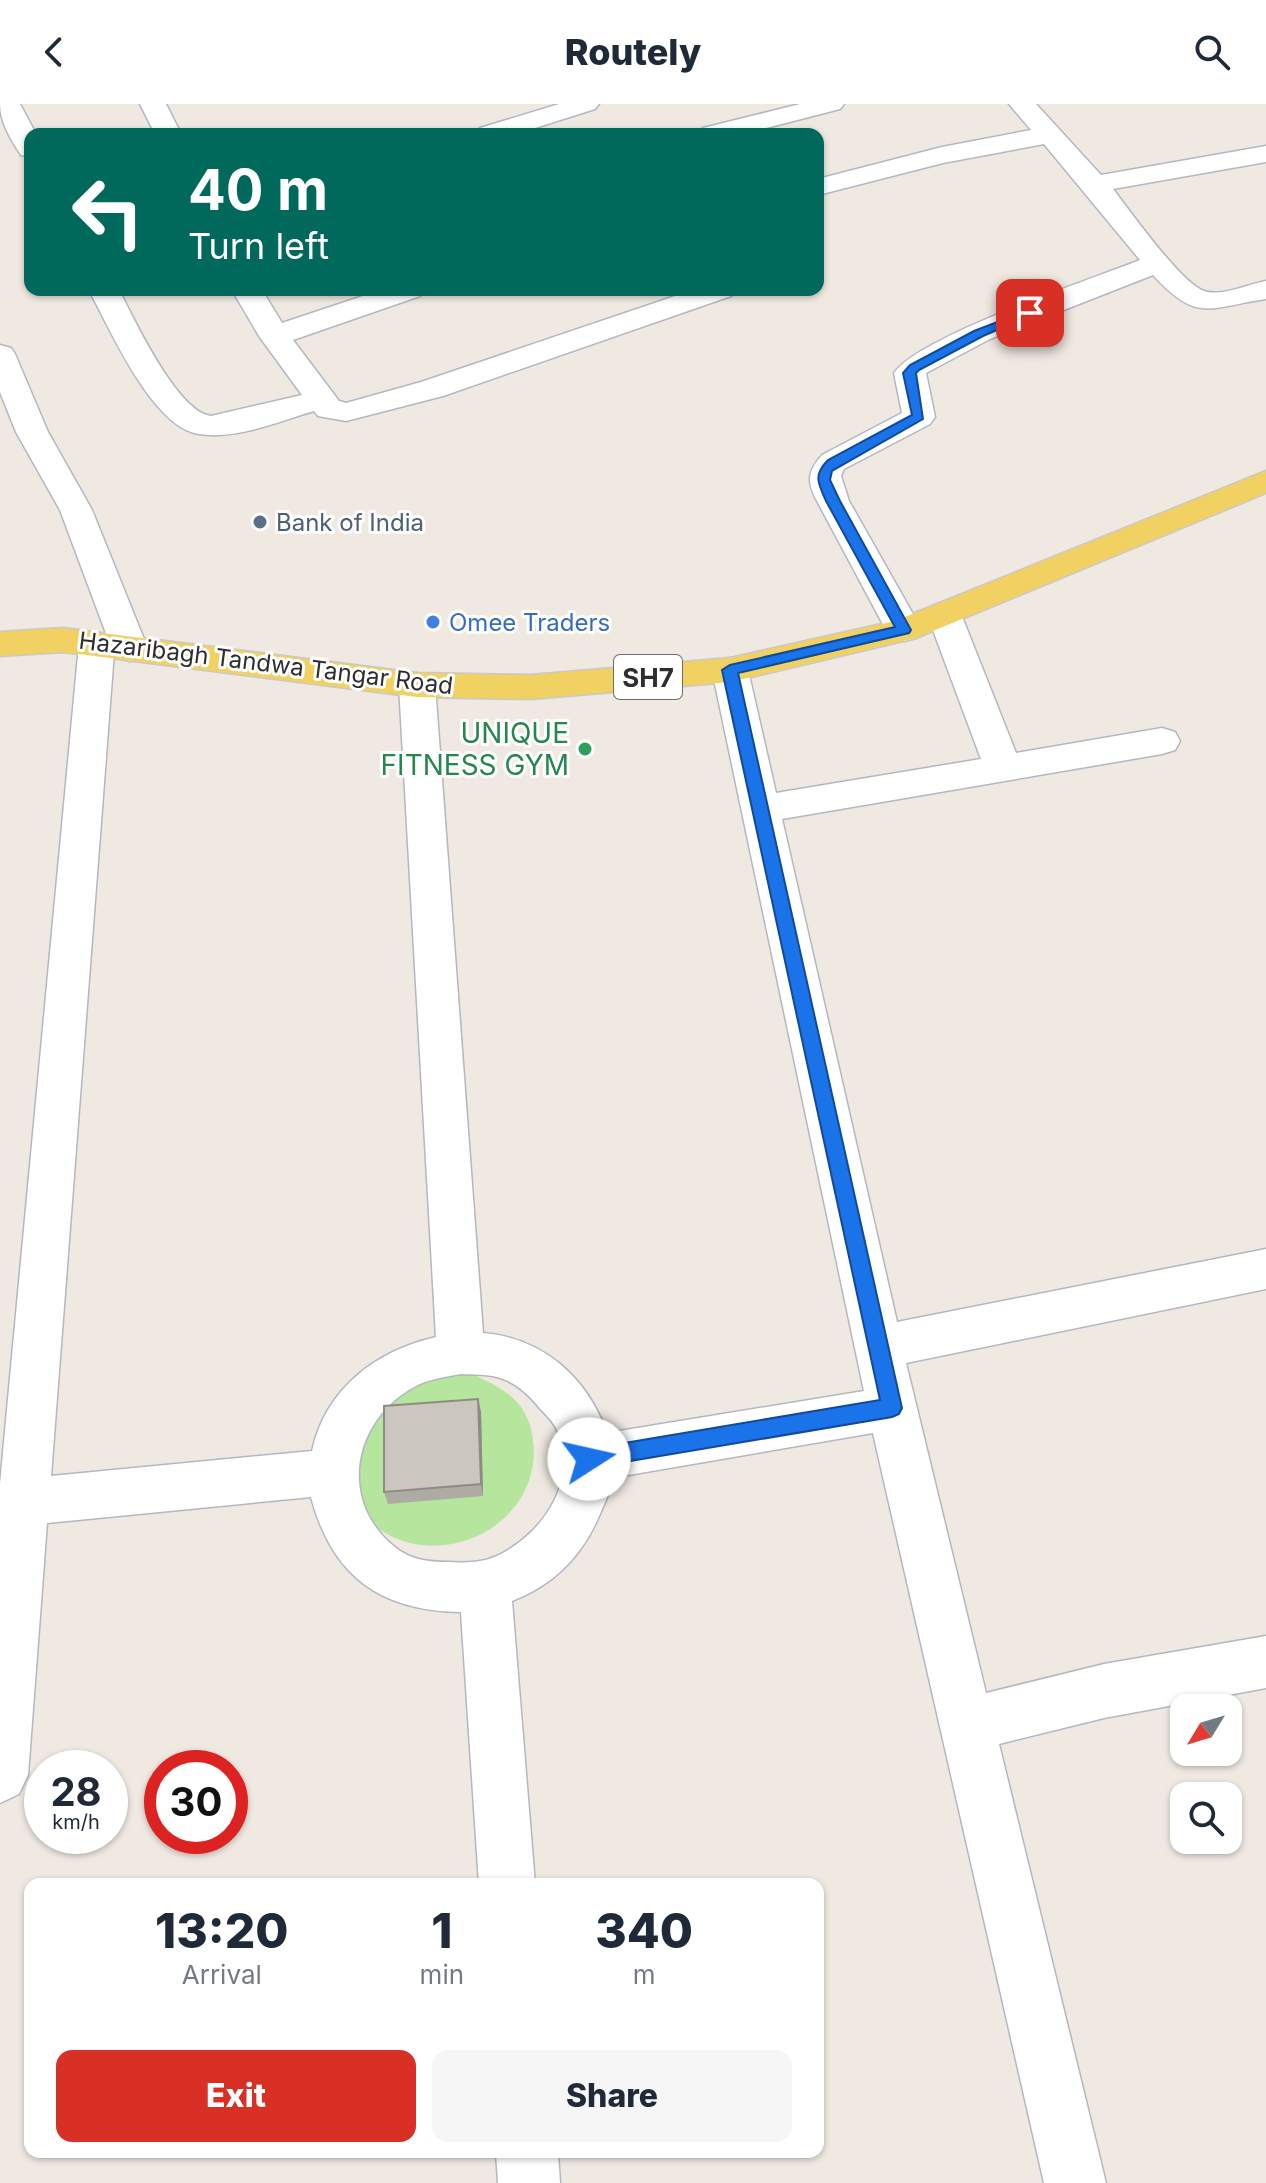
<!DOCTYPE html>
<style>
body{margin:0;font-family:Inter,sans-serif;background:#f6f6f7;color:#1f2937;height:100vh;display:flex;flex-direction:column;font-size:30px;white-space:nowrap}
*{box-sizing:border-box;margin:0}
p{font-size:26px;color:#747a83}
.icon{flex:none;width:44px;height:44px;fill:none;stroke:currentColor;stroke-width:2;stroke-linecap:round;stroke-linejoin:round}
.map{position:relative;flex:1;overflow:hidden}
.drawer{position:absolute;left:24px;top:1774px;width:800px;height:280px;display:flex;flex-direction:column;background:#fff;border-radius:16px;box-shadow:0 2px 6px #0004}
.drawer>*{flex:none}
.top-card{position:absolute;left:24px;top:24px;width:800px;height:168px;border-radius:16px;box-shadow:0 2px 6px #0004;background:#00695c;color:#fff;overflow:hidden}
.needle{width:52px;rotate:232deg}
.controls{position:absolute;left:1170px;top:1590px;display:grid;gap:16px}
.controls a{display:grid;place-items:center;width:72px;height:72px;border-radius:16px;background:#fff;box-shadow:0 2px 6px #0004;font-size:40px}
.speed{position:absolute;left:24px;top:1646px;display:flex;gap:16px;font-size:40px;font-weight:700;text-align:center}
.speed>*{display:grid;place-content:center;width:104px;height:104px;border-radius:50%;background:#fff;box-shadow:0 2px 6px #0004;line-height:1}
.speed small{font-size:20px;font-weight:400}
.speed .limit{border:12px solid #d22;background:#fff;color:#111}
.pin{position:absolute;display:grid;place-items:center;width:68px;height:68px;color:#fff;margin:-34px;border-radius:16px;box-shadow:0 4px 12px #0006}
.me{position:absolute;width:88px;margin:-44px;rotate:80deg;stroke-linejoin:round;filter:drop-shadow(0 0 6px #0008)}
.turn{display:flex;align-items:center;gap:28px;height:168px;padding:0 32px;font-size:36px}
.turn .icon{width:104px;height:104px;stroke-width:2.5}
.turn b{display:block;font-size:56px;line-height:68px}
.eta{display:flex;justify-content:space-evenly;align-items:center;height:136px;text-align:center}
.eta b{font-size:48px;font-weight:800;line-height:56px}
.cta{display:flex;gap:16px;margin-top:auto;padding:16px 32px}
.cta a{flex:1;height:92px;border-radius:16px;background:#d93025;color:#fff;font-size:32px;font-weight:800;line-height:92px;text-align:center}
.cta a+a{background:#f6f6f7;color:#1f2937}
header{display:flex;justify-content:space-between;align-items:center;height:104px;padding:0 32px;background:#fff;font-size:36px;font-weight:800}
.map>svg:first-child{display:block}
.green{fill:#b6e59e}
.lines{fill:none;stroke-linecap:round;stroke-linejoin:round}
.minor-casing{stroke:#b4b7c1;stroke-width:3}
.primary-casing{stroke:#c9c9c9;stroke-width:3}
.minor{fill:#fff;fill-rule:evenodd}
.primary{fill:#f2d163;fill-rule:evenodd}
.wall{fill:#afaba4}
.shaded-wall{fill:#8e8b86}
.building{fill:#cbc7bf;stroke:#8e8b86;stroke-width:2}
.route{fill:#1a73e8;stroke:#114b97;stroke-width:2}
.service-dot{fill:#5c6f8a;stroke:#fff;stroke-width:3}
.shop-dot{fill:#3f7fe0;stroke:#fff;stroke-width:3}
.leisure-dot{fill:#2e9e5b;stroke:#fff;stroke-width:3}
.labels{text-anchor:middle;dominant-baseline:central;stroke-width:6;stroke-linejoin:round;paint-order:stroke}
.far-service-label{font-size:24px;fill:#4e5e75;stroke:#fff;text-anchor:start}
.far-shop-label{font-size:24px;fill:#366cbe;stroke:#fff;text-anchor:start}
.far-street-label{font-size:24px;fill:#2e2e2e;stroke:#fff}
.shield{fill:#fff;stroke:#6d6d6d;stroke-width:2}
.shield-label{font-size:26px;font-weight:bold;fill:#2e2e2e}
.leisure-label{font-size:28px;fill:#27864d;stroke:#fff;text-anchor:end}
</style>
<header><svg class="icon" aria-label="back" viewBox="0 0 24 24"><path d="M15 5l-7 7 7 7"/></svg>Routely<svg class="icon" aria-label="search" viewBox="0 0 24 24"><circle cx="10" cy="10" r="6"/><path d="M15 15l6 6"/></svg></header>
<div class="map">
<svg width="1266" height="2079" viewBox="0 0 1266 2079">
<rect width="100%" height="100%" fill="#efe9e1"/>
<path class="green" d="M470,1269C487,1277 504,1284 517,1298C526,1308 532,1323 533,1336C542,1405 473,1454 410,1439C386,1433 364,1418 353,1396C345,1381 348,1352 347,1335L411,1272Z"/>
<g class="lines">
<g class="minor-casing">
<g id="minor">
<path d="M0,0H20L36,30H30V53L21,51C11,36 0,18 0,0Z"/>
<polygon points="140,0 166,0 181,30 155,30"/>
<polygon points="559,0 599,0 595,5 516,30 476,30 480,24"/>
<polygon points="800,0 844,0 840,5 743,30 699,30 703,24"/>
<path d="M1009,0H1036L1101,71L1266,42V58L1113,85C1130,107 1181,179 1204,187C1222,193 1248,180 1266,177V195C1209,203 1198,220 1153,171L990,235L926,269L935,313L930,320L844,365L841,372L849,397L922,526L916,534L904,537L892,534L886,526L817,397C807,378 807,368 822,351L902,309L894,269C920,232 1090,176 1140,156L1044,40L943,59L818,91V75L942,43L1031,26Z"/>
<path d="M89,186H119C134,215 177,308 211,312L302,291L259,232L232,186H262L282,219L381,186H425L420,192L293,236L339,297L346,299L421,278L693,186H736L731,192L443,292L346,317L318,312L314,307C280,317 236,336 199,330C152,323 110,225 89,186Z"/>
<path d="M0,241L11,244L15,250L48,328L92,406L148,545L143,553L130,557L117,553L114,548L51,1372L312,1347C326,1284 376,1247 436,1233L399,581L404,572L417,569L430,572L435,581L483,1229C544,1234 587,1274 607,1329L864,1287L712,566L717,558L730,554L743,558L748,566L776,689L981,655L927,510L932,502L944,499L956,502L961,510L1016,649L1162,624L1175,628L1180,637L1175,646L1162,650L782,715L897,1218L1266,1145V1185L906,1259L986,1589L1104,1560L1266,1532V1584L1104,1614L999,1640L1106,2079H1044L873,1329L611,1374C611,1387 605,1398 600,1410C583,1451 554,1481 512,1497L535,1780H479L461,1508C380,1507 332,1472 311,1393L47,1419L28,1671L19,1690L0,1699V1380L79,541L85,533L97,529L107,532L60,406L16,328L0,288ZM461,1270C473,1271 486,1270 497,1273C513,1277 527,1289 537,1301C543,1308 552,1316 556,1324C580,1374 545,1427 501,1450C484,1459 466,1459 448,1458C429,1458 411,1456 396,1444C337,1398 352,1317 414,1283C428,1275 445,1273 461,1270Z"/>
<polygon points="496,2048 558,2048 560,2079 498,2079"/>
</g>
</g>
<g class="primary-casing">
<polygon id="primary" points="1266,367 1266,389 916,534 730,578 531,595 417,593 63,548 0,552 0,528 63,524 417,569 531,571 730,554 895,517"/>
</g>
<use href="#minor" class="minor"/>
<use href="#primary" class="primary"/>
</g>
<polygon class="wall" points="478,1295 481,1308 483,1392 388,1400 384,1388"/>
<polygon class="shaded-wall" points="478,1295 481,1308 483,1392 481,1380"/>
<polygon class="building" points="478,1295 481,1380 384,1388 384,1302"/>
<path class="route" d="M1026,207L1036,209L983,232L919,266L916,269L923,315L832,367L830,376L840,397L911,526L909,529L738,569L902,1304L899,1310L892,1313L589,1364L582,1361L579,1355L582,1348L589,1345L880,1296L722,566L730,561L895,523L826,397C818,379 813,371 828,356L912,311L903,269L910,261L974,227Z"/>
<circle class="service-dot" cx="260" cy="418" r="8"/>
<circle class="shop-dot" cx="433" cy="518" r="8"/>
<circle class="leisure-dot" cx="585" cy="645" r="8"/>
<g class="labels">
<g class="far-service-label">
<text x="276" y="418">Bank of India</text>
</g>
<g class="far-shop-label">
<text x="449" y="518">Omee Traders</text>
</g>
<g class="far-street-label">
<text transform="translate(266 559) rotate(7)">Hazaribagh Tandwa Tangar Road</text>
</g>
<rect class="shield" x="614" y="551" width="68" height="44" rx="6"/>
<g class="shield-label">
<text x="648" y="573">SH7</text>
</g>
<g class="leisure-label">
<text x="569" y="629">UNIQUE<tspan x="569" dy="32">FITNESS GYM</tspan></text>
</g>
</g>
</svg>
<div class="controls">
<a><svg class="needle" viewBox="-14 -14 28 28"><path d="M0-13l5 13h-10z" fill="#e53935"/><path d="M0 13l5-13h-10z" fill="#747a83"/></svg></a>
<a><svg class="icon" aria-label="search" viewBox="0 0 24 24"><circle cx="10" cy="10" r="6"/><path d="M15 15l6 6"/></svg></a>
</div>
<div class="speed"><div>28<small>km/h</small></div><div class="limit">30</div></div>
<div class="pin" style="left:1030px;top:209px;background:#d93025"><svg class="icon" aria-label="arrive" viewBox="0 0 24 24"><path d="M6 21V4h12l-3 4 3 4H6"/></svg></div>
<svg class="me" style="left:589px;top:1355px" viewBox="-20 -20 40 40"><circle r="19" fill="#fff"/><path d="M0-13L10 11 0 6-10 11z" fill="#1a73e8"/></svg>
<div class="top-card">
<div class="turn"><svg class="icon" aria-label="left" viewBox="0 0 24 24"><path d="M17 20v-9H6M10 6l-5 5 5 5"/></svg><div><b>40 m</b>Turn left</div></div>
</div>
<section class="drawer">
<div class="eta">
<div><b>13:20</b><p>Arrival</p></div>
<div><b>1</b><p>min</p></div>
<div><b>340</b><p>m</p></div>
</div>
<div class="cta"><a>Exit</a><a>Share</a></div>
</section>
</div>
